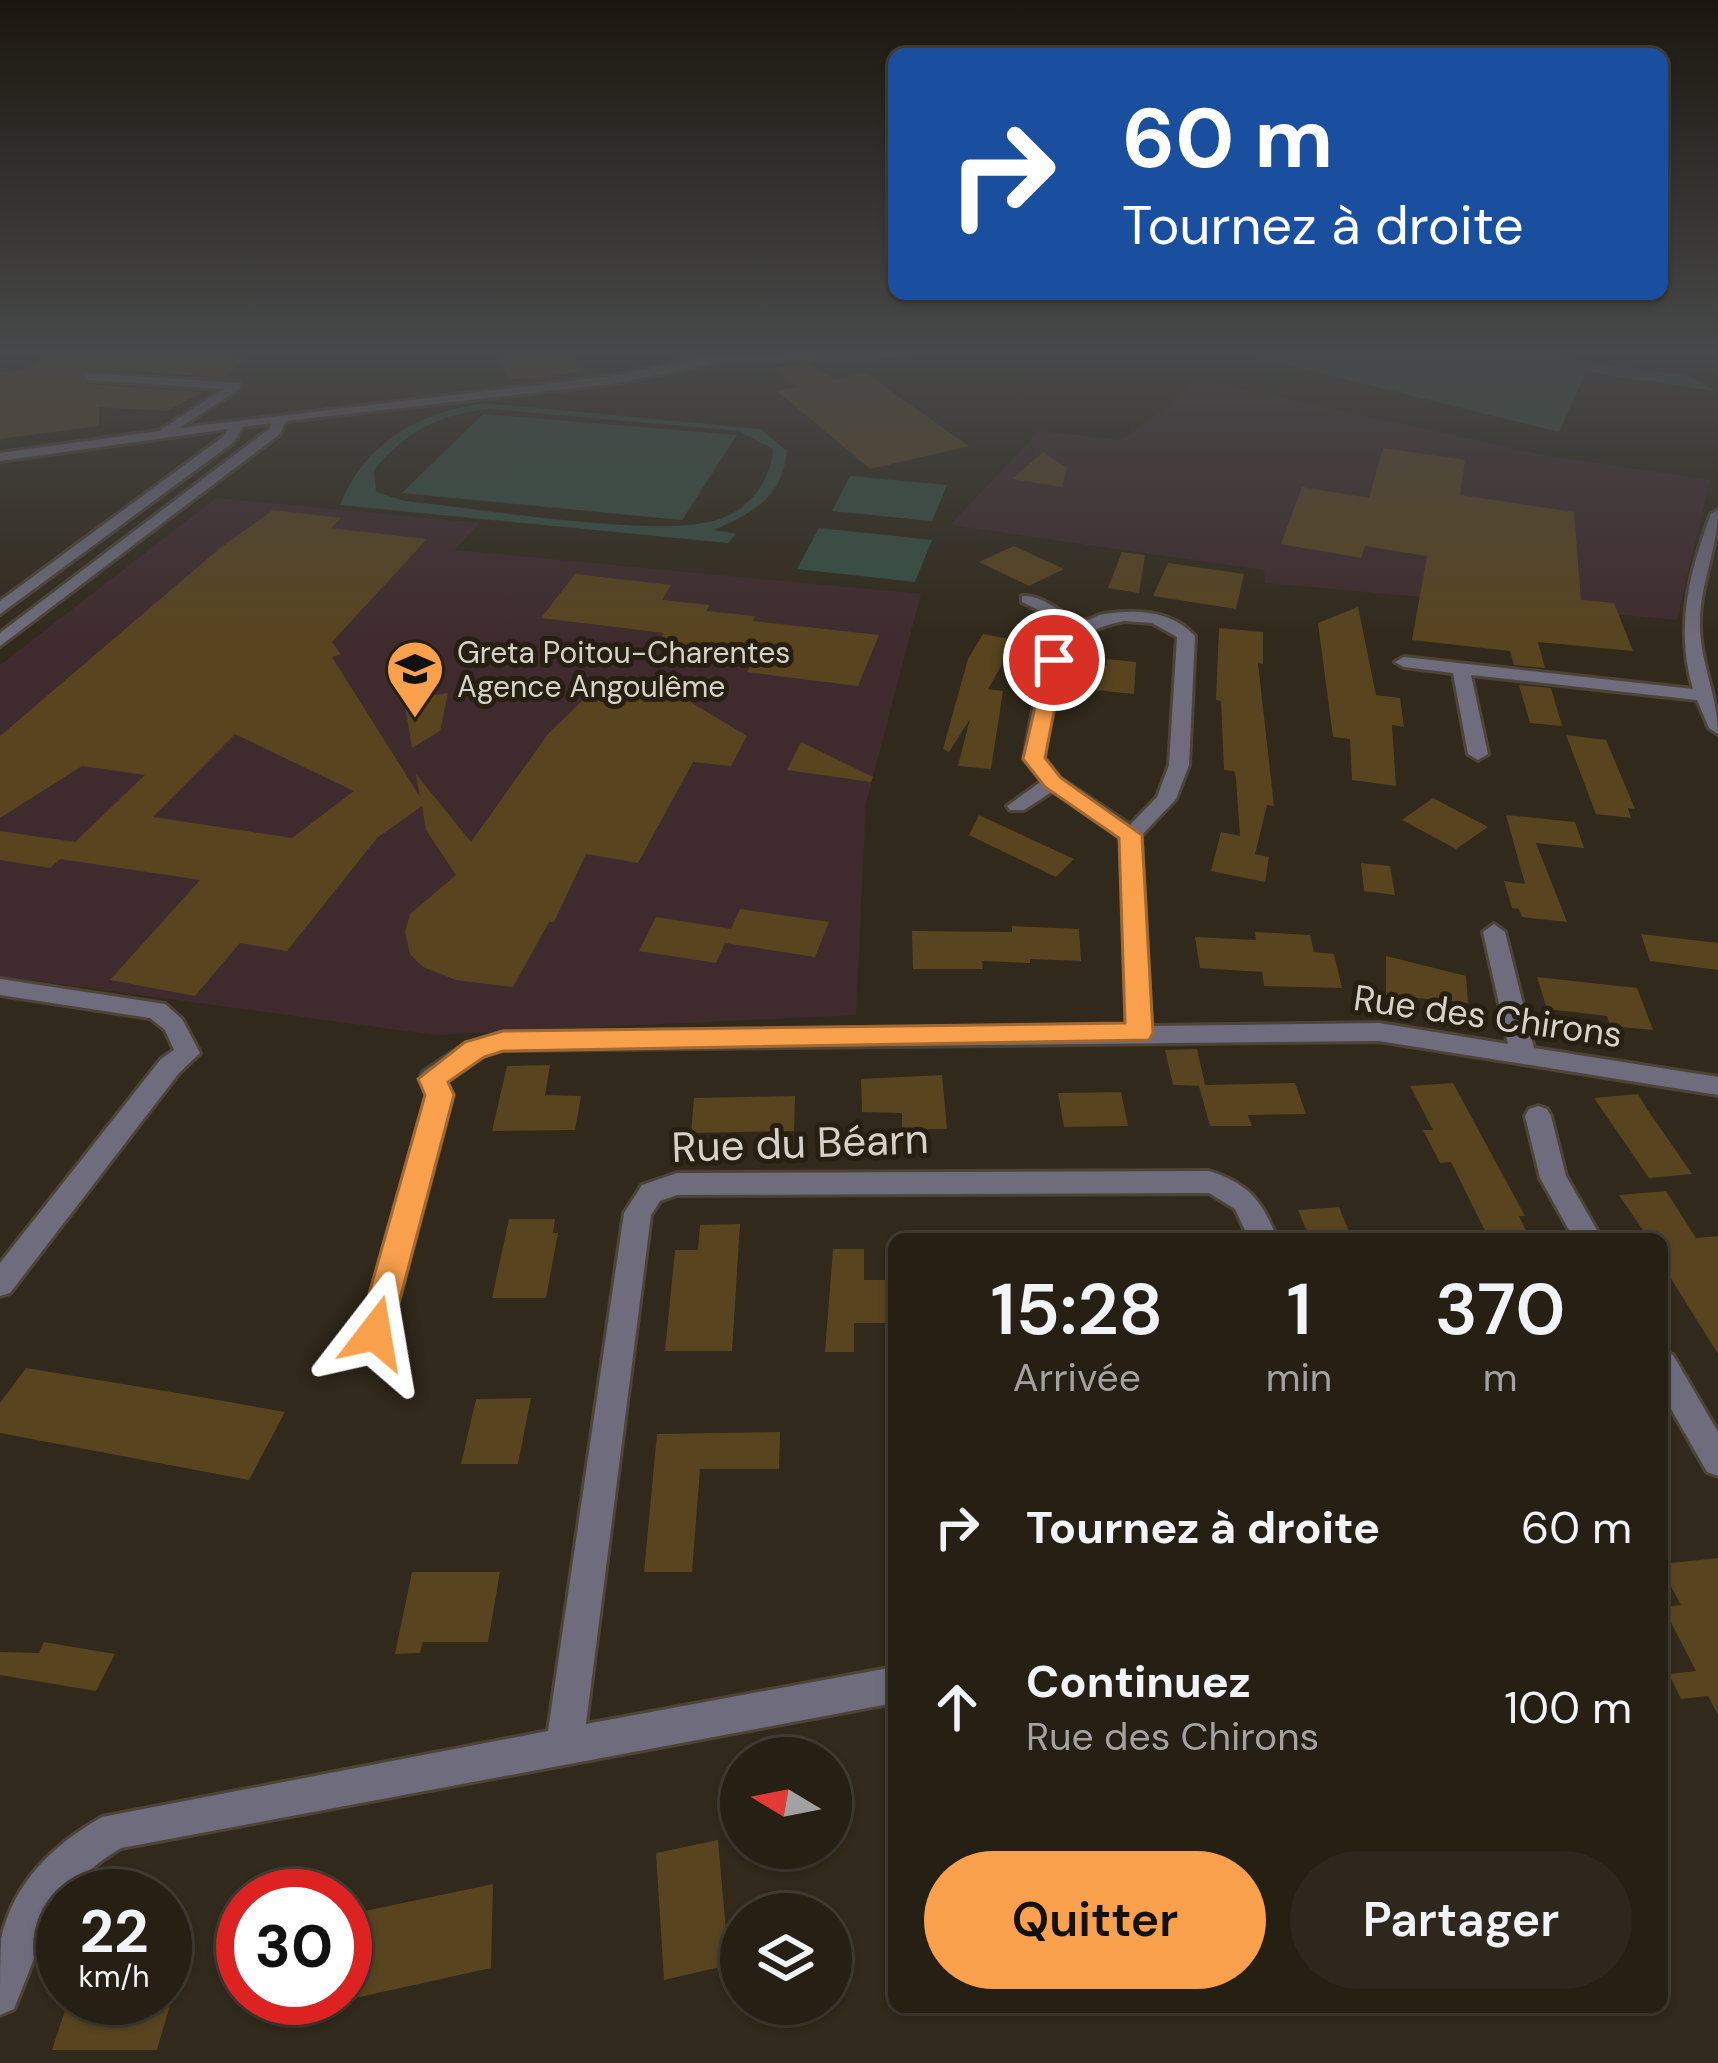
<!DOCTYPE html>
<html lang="fr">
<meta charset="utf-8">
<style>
body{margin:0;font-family:"DM Sans",sans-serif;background:#2d271d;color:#f1f3f6;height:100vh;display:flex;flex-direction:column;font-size:45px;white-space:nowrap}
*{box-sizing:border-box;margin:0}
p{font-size:39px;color:#a3a2a0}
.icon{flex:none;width:66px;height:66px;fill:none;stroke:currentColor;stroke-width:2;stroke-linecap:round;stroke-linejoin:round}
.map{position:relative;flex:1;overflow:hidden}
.panel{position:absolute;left:888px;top:1233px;width:780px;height:780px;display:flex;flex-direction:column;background:#251f14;border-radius:18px;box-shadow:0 3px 9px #0004,0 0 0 3px #423d34}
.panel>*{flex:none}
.banner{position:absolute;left:888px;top:48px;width:780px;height:252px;border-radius:18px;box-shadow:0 3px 9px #0004,0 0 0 3px #423d34;background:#1a4fa0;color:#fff;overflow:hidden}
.needle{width:78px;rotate:280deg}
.buttons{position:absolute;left:720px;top:1737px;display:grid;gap:24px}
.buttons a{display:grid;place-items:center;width:132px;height:132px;border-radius:50%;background:#251f14;box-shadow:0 3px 9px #0004,0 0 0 3px #423d34;font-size:60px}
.speed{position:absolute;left:36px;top:1869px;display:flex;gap:24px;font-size:60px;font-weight:700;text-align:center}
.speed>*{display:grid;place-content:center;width:156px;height:156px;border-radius:50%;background:#251f14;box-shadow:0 3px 9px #0004,0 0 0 3px #423d34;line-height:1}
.speed small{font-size:30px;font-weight:400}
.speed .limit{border:18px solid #d22;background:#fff;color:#111}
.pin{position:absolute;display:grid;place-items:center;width:102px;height:102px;color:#fff;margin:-51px;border:6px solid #fff;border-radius:50%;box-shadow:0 3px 12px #0007}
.me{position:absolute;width:132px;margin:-66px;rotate:14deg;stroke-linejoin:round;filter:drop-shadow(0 0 9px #0008)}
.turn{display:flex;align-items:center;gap:42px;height:252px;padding:0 36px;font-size:54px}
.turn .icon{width:156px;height:156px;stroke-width:2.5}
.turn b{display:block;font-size:84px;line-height:102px}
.eta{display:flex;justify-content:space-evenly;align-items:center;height:204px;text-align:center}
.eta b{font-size:72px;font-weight:600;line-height:84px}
.button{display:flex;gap:24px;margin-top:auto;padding:24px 36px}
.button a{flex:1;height:138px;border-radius:72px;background:#f8a04b;color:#111;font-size:48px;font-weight:600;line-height:138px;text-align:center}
.button a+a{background:#2d271d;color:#f1f3f6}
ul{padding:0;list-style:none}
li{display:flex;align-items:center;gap:36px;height:180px;padding:0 36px}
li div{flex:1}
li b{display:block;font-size:45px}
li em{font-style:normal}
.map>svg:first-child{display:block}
.education{fill:#3f2b2d}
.green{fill:#364f41;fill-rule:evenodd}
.building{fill:#58441f;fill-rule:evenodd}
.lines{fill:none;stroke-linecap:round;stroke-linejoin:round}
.street-casing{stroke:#4c4437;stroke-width:6}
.street{fill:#6f6c7d;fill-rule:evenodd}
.route{fill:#f8a04b;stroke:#a16831;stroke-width:3}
.labels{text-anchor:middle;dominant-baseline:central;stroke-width:10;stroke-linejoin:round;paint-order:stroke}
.far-poi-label{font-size:30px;fill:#d7d2c9;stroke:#271f11;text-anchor:start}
.street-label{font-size:36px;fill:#d7d2c9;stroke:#271f11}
.near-street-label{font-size:42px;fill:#d7d2c9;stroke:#271f11}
</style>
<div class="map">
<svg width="1718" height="2063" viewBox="0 0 1718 2063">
<rect width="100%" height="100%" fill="#31291b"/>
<g class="education">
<polygon points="1201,380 1543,455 1710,480 1677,620 1265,583 1264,570 950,525 1039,431 1122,440"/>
<polygon points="216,498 479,523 455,550 921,594 866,803 856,1015 435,1035 0,976 0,665"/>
</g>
<g class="green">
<polygon points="1230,351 1506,351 1690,376 1715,391 1586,372 1559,432"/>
<path d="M484,403L760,429L787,451C782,498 754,512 714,530L736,534L728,543L340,505C365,442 420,412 484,403ZM491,409L739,431L773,449C772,479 749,509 720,519C661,540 476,508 405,501L376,492L374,470C406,431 441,413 491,409Z"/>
<polygon points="483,414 737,435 682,520 402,493"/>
<polygon points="850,476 947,485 932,521 832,511"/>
<polygon points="819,528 932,540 915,582 797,569"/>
</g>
<g class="building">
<polygon points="58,351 183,351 245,360 223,377 85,369 80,379 88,384 203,392 167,411 99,407 99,426 0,439 0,372 24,370"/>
<polygon points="499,351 570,351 580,373 508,380"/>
<polygon points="809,363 833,379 865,373 969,446 870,469 777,391 797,387 774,368"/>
<polygon points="1383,448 1465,460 1460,495 1574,512 1581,600 1614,603 1633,651 1538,642 1545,668 1514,665 1510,651 1412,640 1427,556 1365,546 1361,558 1281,544 1302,487 1369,498"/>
<polygon points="1043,452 1067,468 1062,487 1012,479"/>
<path d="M273,510L341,518L331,528L427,539L332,642L341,654L332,657L420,797L416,774L471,842L548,734L588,695L635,690L650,678L747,736L731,766L693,762L638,863L586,854L554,922H549L513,987L456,980L423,967L410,954L405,932L410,914L456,875L426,830L422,806L377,838L287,951L240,943L195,996L110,980L200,880L60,859L50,868L0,860V831L75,842L145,775L82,766L0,818V736L220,548ZM235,734L316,773L354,791L292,838L153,817Z"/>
<polygon points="1014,546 1064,569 1029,586 979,562"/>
<polygon points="1122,552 1145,555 1139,593 1108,588"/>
<polygon points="1168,563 1244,574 1236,609 1153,596"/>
<polygon points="575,574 671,585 662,600 710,605 706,611 755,616 753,621 879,635 858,686 747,672 756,657 669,647 673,641 660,640 664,633 541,618"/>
<polygon points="1358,607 1376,695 1400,698 1404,727 1392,725 1396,786 1352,780 1350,739 1333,737 1318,623"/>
<polygon points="1219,628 1263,632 1263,664 1258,663 1274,806 1267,805 1255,854 1269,857 1265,882 1211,871 1221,832 1240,836 1236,778 1234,771 1224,770 1221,701 1216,700"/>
<polygon points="983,634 1016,640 988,689 1003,691 991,769 958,766 970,719 949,752 943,749 968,659"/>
<polygon points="1107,659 1136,662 1134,694 1094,690 1096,665 1106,666"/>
<polygon points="1519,685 1551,688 1562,726 1530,723"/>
<polygon points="448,693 440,731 412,748 404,700"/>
<polygon points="1566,735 1606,740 1635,809 1628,808 1631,818 1596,814"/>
<polygon points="801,742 873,777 871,782 787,770"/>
<polygon points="1433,798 1488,827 1456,849 1402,820"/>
<polygon points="979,815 1074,859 1056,877 969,835"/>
<polygon points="1506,815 1575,822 1584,848 1536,843 1567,922 1522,917 1519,909 1512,908 1504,881 1525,884"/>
<polygon points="1361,863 1390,866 1395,895 1364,891"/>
<polygon points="740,909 829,922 815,957 725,943 716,963 639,951 656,917 731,929"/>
<polygon points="1012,926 1079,929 1081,961 1030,959 1030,963 982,961 983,969 913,969 912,931 1012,932"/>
<polygon points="1255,932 1310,935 1314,952 1334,954 1342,988 1264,986 1262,972 1200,968 1195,937 1256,940"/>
<polygon points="1641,934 1718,943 1718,970 1650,961"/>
<polygon points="1386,956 1466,976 1468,1003 1386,995"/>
<polygon points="1537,977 1637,988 1653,1030 1610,1026 1607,1016 1547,1009"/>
<polygon points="1197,1049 1205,1085 1295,1083 1306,1114 1248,1115 1252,1126 1210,1126 1199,1086 1173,1085 1165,1050"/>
<polygon points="550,1065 545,1095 581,1096 575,1130 492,1131 507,1066"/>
<polygon points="942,1075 947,1129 902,1129 902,1113 862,1112 861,1079"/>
<polygon points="1453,1083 1525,1216 1519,1216 1530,1239 1489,1239 1451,1162 1440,1163 1423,1130 1433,1130 1410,1086"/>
<polygon points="1121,1092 1128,1126 1064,1127 1058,1093"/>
<polygon points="1638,1094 1647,1109 1692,1174 1649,1178 1594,1098"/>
<polygon points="795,1096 794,1131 691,1133 694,1098"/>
<polygon points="1666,1191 1696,1238 1718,1236 1718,1354 1670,1277 1662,1277 1662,1239 1649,1239 1619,1195"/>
<polygon points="1339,1207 1352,1239 1310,1239 1298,1210"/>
<polygon points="509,1219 555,1219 553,1233 558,1233 546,1298 492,1298"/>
<polygon points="740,1224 732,1351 665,1351 675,1250 698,1250 700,1225"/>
<polygon points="833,1249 864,1249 864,1280 894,1280 894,1323 854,1323 854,1352 825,1352"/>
<polygon points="26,1368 195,1396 285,1412 249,1480 0,1433 0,1403"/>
<polygon points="531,1398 518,1464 461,1464 476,1399"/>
<polygon points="780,1432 779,1469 700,1469 692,1572 644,1572 657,1434"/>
<polygon points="1718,1558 1718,1715 1708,1696 1681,1699 1669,1674 1696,1671 1663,1607 1681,1605 1662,1570 1662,1564"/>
<polygon points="412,1572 500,1572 488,1642 423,1642 420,1653 395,1654"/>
<polygon points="44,1642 115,1654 96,1691 0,1675 0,1652 39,1653"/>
<polygon points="718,1840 729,1965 664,1980 656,1853"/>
<polygon points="493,1884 491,1968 355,1998 365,1911"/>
<polygon points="69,1998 172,1998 157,2050 52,2050"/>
</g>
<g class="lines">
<g class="street-casing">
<g id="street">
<polygon points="819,351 915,351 909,355 720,362 612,384 286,421 280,434 0,646 0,633 269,429 271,423 243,427 234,442 0,614 0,601 224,436 228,429 0,461 0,453 159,431 223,389 89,380 85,379 85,373 240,383 240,389 179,428 612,376 720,354"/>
<path d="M1718,510C1718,548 1700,583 1700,622C1699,661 1718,695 1718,734L1709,728L1697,700L1471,675L1488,754L1478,760L1468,754L1453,673L1404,667L1395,662L1404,657L1693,689C1675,627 1689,573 1711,514Z"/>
<path d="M1022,596C1046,594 1065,620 1085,620C1092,620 1097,615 1104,614C1136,609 1171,610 1195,636L1189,765L1176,799L1141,836L1151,1026L1379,1023L1508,1044L1483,932L1494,924L1505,932L1534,1048L1718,1077V1095L1379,1041L503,1050L483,1056L446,1082L453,1095L390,1333L385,1342L375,1346L365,1342L360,1333L427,1095L420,1079L423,1072L465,1044L503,1032L1127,1026L1121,838L1053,791L1024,810H1010L1007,806L1042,781L1024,759C1033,711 1037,663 1072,627L1022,602ZM1125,621L1152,623L1177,637L1169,765L1157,797L1130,825L1060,778L1044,758C1054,697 1050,632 1125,621Z"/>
<polygon points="0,979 165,1004 182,1019 200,1053 179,1073 10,1293 0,1296 0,1263 161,1059 174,1050 165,1030 150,1018 0,995"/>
<polygon points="1538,1106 1547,1109 1551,1116 1566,1176 1602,1239 1574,1239 1540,1178 1525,1116 1529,1109"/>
<path d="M1209,1171C1248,1183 1263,1201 1277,1239H1249L1235,1209L1209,1193L677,1195L660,1201L651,1215L586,1724L894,1667V1703L121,1848C50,1890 44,1939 14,2009L0,2015C0,1992 0,1962 1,1939C13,1883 54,1844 102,1817L548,1731L624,1213L642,1185L677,1173Z"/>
<polygon points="1662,1351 1673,1355 1718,1432 1718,1476 1707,1472 1662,1393"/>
</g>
</g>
<use href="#street" class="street"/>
</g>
<linearGradient id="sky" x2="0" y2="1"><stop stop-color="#1b170f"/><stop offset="0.55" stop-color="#48494a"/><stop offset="1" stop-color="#48494a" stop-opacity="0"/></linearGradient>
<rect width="1718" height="640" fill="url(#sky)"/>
<polygon class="route" points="1047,656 1064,660 1045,758 1061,778 1142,835 1153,1033 1149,1040 503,1051 484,1057 448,1082 454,1095 391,1333 386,1344 375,1348 363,1344 358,1333 425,1095 418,1079 465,1042 503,1031 1125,1023 1119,838 1045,787 1023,759"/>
<defs>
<g id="school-pin" transform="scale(3)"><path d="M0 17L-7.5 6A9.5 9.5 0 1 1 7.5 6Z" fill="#f8a04b" stroke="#271f11"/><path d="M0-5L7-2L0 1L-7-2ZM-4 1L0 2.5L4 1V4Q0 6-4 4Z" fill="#111"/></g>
</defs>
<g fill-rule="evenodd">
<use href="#school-pin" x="415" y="669"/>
</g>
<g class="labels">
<g class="far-poi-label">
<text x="457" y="652">Greta Poitou-Charentes<tspan x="457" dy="34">Agence Angoulême</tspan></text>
</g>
<g class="street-label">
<text transform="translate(1488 1016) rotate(8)">Rue des Chirons</text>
</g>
<g class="near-street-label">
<text transform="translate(800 1143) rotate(-2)">Rue du Béarn</text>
</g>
</g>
</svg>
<div class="buttons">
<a><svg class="needle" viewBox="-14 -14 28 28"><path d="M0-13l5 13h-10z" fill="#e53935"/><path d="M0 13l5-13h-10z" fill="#a3a2a0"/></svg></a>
<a><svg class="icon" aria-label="layers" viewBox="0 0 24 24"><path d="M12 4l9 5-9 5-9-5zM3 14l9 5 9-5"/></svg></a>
</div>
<div class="speed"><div>22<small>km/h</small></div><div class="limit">30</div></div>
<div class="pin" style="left:1054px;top:660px;background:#d93025"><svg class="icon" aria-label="arrive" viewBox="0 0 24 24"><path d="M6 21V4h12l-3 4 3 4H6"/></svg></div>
<svg class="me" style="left:375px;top:1333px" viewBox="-20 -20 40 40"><path d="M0-17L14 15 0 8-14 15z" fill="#f8a04b" stroke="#fff" stroke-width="4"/></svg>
<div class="banner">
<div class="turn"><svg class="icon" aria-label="right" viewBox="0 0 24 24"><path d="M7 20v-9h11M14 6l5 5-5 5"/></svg><div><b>60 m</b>Tournez à droite</div></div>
</div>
<section class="panel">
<div class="eta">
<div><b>15:28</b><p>Arrivée</p></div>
<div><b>1</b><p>min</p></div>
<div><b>370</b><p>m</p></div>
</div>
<ul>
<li><svg class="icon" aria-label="right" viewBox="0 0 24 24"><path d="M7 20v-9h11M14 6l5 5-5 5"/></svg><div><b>Tournez à droite</b></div><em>60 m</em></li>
<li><svg class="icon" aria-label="ahead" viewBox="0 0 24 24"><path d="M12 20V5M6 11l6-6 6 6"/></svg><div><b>Continuez</b><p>Rue des Chirons</p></div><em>100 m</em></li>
</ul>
<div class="button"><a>Quitter</a><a>Partager</a></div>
</section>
</div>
